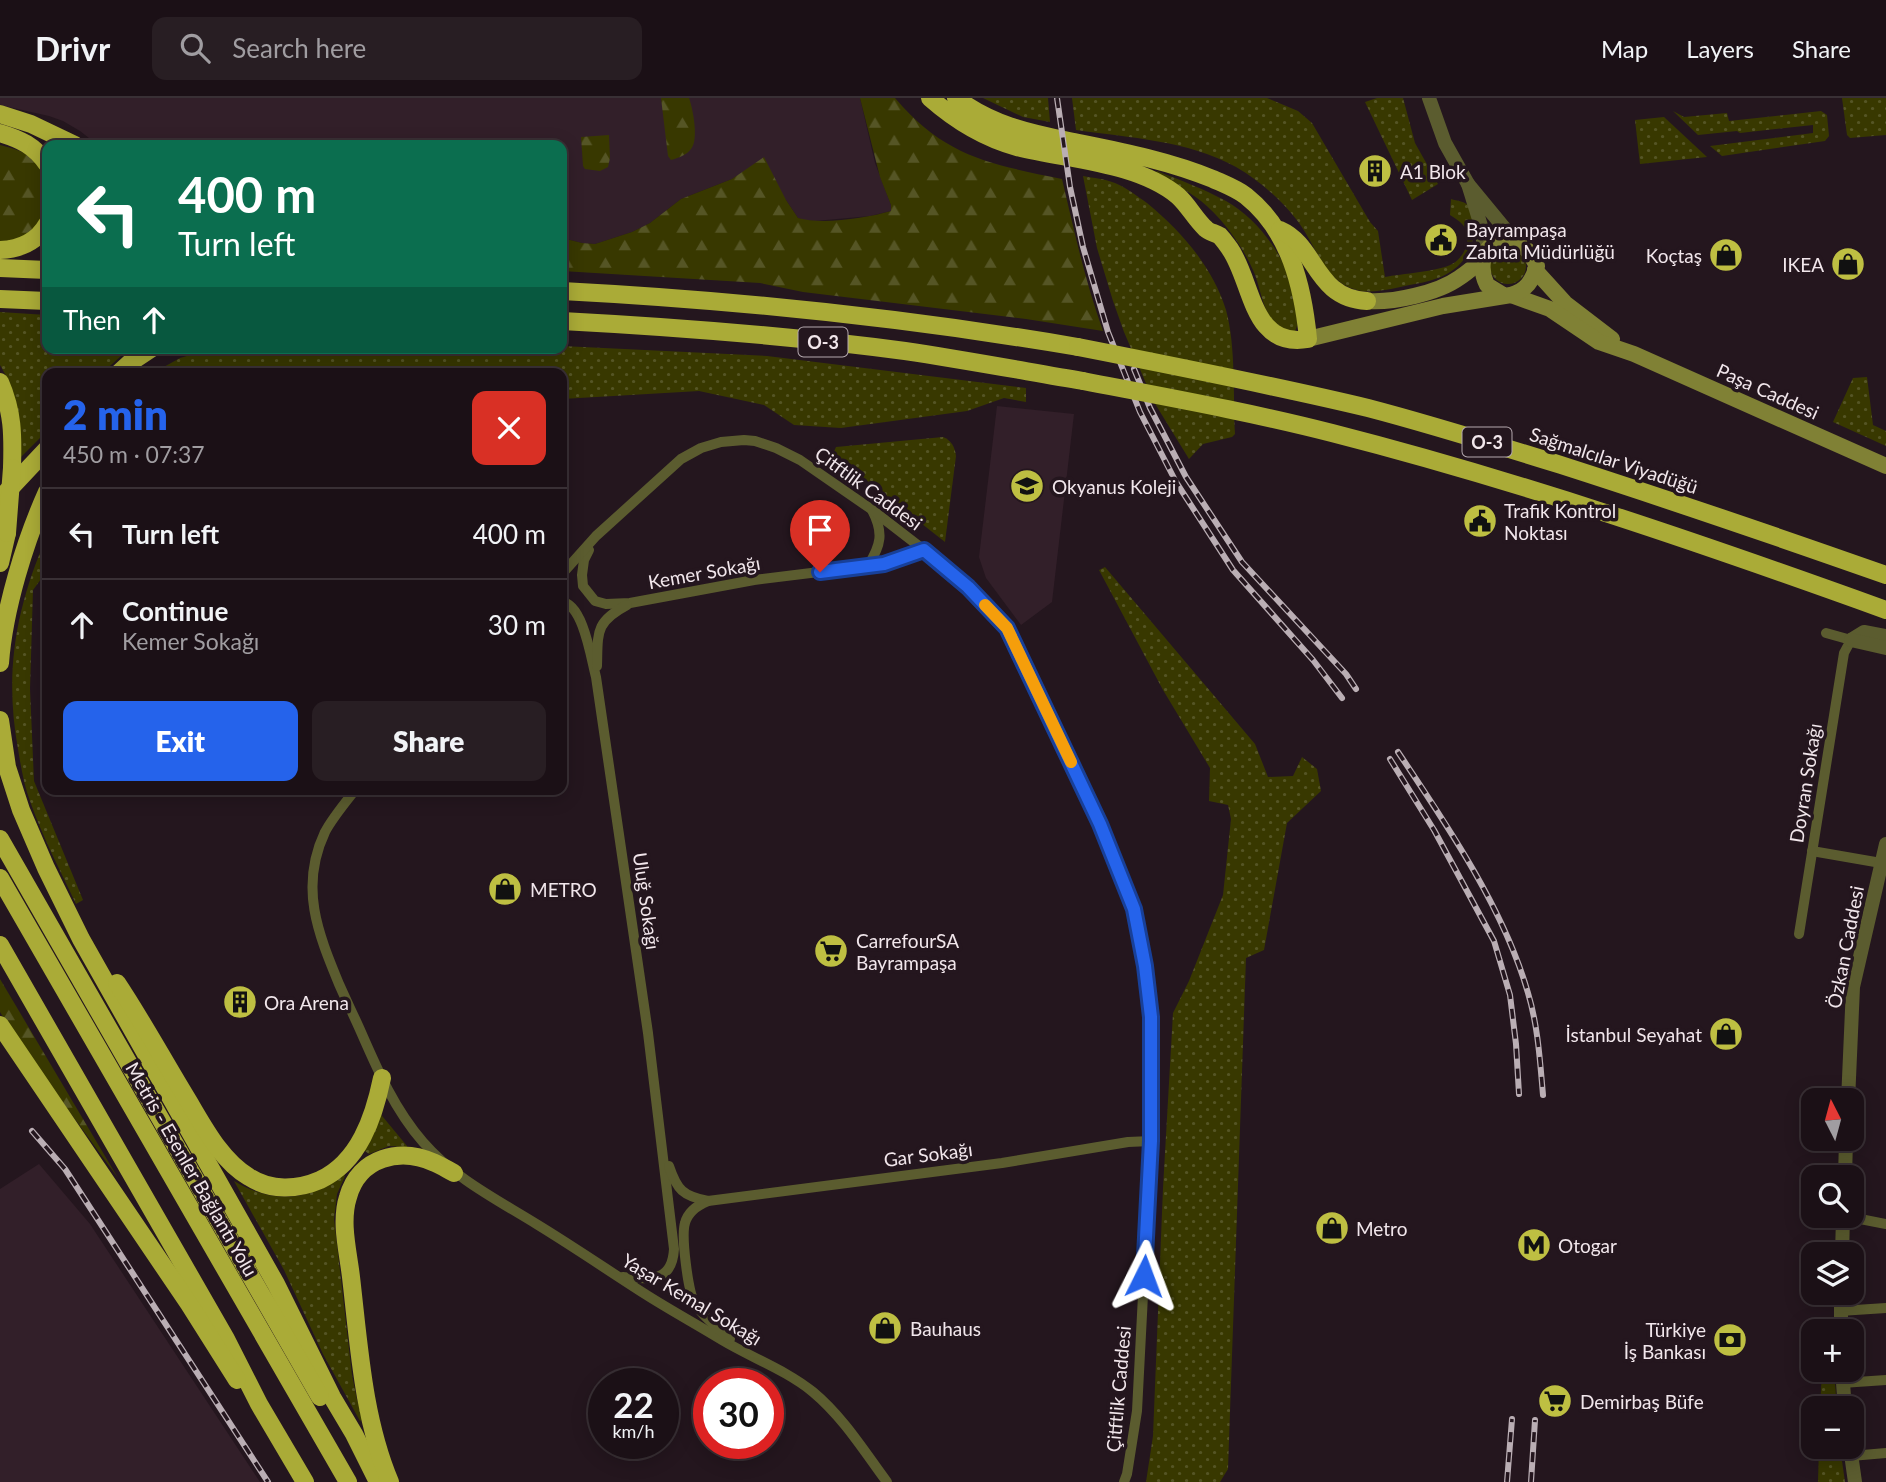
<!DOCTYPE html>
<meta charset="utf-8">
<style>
body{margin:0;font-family:Lato,sans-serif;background:#281e23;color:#f1f3f6;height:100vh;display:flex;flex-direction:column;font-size:26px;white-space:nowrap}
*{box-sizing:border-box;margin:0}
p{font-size:23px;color:#a09da1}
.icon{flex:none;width:38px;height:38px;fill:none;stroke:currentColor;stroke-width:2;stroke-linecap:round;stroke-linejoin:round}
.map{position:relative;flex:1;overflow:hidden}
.sheet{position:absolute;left:42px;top:270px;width:525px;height:427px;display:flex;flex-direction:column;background:#1b1016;border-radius:14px;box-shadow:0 4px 18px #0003,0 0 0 2px #393035}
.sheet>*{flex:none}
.banner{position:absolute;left:42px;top:42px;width:525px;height:214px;border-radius:14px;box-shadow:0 4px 18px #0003,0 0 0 2px #393035;background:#0b6e4f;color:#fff;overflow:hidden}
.needle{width:46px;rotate:354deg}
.tools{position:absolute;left:1801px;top:990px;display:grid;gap:14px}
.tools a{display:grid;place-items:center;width:63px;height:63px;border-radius:14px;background:#1b1016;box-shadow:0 4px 18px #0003,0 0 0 2px #393035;font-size:35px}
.speed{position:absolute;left:588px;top:1270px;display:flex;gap:14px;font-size:35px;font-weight:700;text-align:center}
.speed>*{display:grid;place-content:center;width:91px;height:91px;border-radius:50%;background:#1b1016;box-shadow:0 4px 18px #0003,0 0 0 2px #393035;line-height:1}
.speed small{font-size:18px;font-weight:400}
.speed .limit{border:10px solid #d22;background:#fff;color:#111}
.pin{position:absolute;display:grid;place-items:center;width:60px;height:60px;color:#fff;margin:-72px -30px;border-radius:50% 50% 50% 0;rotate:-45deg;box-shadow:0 0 7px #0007}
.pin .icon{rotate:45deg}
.me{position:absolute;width:77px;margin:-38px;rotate:3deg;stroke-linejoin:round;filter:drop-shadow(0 0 5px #0008)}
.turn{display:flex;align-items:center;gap:24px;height:147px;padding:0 21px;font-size:32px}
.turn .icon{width:91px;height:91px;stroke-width:2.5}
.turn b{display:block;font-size:49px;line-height:60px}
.then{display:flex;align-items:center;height:66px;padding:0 21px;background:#0003;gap:14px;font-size:26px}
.round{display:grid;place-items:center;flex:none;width:74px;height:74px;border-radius:14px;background:#281e23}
.summary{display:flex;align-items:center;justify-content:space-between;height:119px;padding:0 21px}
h1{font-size:42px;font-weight:800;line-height:52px;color:#2563eb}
.primary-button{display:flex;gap:14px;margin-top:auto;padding:14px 21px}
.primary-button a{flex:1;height:80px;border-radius:14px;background:#2563eb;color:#fff;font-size:28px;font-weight:800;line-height:80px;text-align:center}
.primary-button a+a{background:#281e23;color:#f1f3f6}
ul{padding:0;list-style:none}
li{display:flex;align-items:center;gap:21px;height:91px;padding:0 21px;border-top:2px solid #393035}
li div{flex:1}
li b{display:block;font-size:26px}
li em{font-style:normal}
header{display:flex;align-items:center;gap:42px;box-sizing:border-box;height:98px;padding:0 35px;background:#1b1016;border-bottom:2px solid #393035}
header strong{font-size:33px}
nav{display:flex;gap:38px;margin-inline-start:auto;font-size:24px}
.search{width:490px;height:63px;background:#281e23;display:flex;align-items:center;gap:18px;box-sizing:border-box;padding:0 24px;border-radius:14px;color:#a09da1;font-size:26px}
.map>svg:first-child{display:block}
.built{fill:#321f29}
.grass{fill:url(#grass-dots)}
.forest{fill:url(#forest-firs)}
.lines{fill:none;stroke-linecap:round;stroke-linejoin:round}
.minor{stroke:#5b5c2f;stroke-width:10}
.tertiary{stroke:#5b5c2f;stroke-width:14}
.secondary{stroke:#808135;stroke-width:16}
.trunk{stroke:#aaab37;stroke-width:18}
.rail-casing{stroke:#baaeb4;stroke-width:6}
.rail{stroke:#24161e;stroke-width:3.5;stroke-dasharray:10;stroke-linecap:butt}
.trunk-bridge{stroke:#aaab37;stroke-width:18}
.route-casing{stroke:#184099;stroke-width:18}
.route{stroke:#2563eb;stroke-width:12}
.slow{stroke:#f59e0b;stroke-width:12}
.labels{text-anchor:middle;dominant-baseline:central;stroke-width:7;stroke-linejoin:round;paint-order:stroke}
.shield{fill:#24161e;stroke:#b4a8ae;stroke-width:2}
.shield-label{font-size:18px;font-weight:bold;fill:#f1e6eb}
.poi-label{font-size:19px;fill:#f1e6eb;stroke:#24161e;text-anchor:start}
.street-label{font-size:19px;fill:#f1e6eb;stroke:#24161e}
</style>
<header>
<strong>Drivr</strong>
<div class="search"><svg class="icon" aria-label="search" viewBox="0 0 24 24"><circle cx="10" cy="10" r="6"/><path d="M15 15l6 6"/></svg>Search here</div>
<nav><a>Map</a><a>Layers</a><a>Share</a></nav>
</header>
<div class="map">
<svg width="1886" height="1384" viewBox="0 0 1886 1384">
<defs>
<pattern id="grass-dots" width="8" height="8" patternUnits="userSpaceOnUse" patternTransform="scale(1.75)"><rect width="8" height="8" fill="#383800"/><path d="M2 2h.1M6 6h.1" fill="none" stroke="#555525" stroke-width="1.8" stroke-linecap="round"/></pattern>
<pattern id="forest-firs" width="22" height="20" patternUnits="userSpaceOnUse" patternTransform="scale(1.75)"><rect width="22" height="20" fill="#383800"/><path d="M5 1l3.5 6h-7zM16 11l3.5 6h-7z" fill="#555525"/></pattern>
</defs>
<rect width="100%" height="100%" fill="#24161e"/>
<g class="built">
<polygon points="0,0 860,0 875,65 891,107 891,113 870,118 815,123 804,122 798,120 786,102 747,73 732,81 681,101 650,125 632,134 595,146 582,145 562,140 562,47 209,47 169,44 98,47 80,33 63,23 49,18 0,7"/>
<polygon points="997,308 1074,316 1052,504 1021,527 986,480 979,459"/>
<polygon points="39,1066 90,1126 260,1384 0,1384 0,1091"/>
</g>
<g class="grass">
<polygon points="983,0 1048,0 1050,24 1023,19"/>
<path d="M1072,0H1267L1298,13L1312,25L1370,124L1378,133L1385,179C1400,176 1441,173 1452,166C1460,162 1466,153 1467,144C1470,130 1461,124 1450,117L1451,101C1457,103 1465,103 1470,109C1479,122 1474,143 1468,155C1456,176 1437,182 1415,186C1398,189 1379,195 1362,193C1324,187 1317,147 1296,121C1280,101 1259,82 1236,69C1187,42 1130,40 1076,32Z"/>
<polygon points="1377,0 1403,0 1415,45 1438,86 1412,102 1365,4"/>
<polygon points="1842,0 1886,0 1886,37 1850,40 1847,37"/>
<polygon points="1673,13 1684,19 1727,15 1729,23 1821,13 1827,17 1829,38 1825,43 1722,58 1710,48 1813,35 1813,27 1740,35 1737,33 1698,37"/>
<polygon points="1664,19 1707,59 1640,66 1635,22"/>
<path d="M1157,73C1180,82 1204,91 1226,103C1259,122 1286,159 1294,196C1296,208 1301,222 1295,233C1263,234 1263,193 1253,172C1242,147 1222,120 1201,103C1187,92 1170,84 1155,75Z"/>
<path d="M1083,78C1094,80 1105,81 1115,85C1127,90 1137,98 1147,105C1182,134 1212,168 1226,212C1236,248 1233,299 1235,336L1232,339L1203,346L1189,361L1154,304L1124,234L1113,203L1097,150Z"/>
<circle cx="1508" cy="168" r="18"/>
<polygon points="0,214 47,217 47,250 130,250 102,275 47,275 47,333 19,361 10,285 0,267"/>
<polygon points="562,248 767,258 1026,290 1026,304 1004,300 967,313 841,330 794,327 764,307 699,293 562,301 562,275 153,275 180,260 211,251 562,250"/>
<polygon points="1867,279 1873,327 1886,333 1886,348 1833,324 1853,280"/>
<path d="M943,339C951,342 955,349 956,358L945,444L833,356L836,349Z"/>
<path d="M47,438V473L33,492L30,591L34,683L83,802L76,806C60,772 42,738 30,703C24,687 21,669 18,651C4,574 16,509 47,438Z"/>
<polygon points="1105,469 1255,646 1268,679 1293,678 1302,659 1317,671 1321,693 1287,725 1264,852 1246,860 1228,1371 1220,1384 1146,1384 1153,1338 1163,1090 1173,915 1189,883 1223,797 1231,721 1228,707 1209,703 1210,670 1163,592 1099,472"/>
<polygon points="378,1013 407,1048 407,1049 389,1048 369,1056 362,1051"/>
<path d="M342,1075L345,1078L337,1096L334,1121L352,1277L357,1302L364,1320L360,1323L323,1256L284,1172L234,1083C255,1096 283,1104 308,1095C320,1090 332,1082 342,1075Z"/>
<polygon points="1822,1272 1834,1272 1837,1311 1820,1311"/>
<polygon points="1819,1349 1840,1349 1845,1384 1818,1384"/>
</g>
<g class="forest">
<path d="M661,0H689C693,11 699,42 691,51C687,57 678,60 671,62L668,58Z"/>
<path d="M860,0H895C945,59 990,66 1062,81C1074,132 1085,183 1103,233L1026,221L803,194L760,185L562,173V140L582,145L595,146L632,134L650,125L681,101L732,81L764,59L786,102L798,120C822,127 867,120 891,113V107L880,79Z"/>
<polygon points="609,37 610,60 608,69 600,73 585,71 583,68 581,39"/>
<path d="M0,47C12,50 27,54 35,63C49,81 53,114 35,130C25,139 13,142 0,146Z"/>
<polygon points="0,881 118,1080 28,957 0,914"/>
</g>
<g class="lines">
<g class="minor">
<polyline points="589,452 584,462 582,477 583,488 595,503 606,506 630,505 754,482 884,466 924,452"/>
<path d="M868,468C881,447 884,435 872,412"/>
<polyline points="562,476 596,438 681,361 701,350 721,344 744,342 755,343 776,350 800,362 871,411 924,452 968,489 1007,530 1100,726 1134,811 1145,868 1151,919 1151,1043 1137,1313 1127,1376 1124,1384"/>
<path d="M562,504C583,506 591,560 596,579L648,935L674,1151C672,1185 650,1181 623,1179"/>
<path d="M597,568C598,534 595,524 627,507"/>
<path d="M356,691C345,705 333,719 325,734C299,789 318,835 339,886C346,902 354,918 361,934C378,973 395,1012 423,1044C455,1081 498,1102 538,1127C574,1149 609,1173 645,1196C670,1212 696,1226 722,1242C752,1260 786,1272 813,1294C843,1319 864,1353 887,1384"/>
<polyline points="1812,753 1881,765"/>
<polyline points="1799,836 1844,555 1851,542 1826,535"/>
<path d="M669,1068C677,1092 683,1098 708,1103L1002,1065L1128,1044L1151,1043"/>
<path d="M708,1103C698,1107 688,1114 685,1125C681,1138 688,1194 695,1206C704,1220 718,1230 730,1241"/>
<polyline points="1845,1118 1886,1126"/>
<polyline points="1840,1213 1886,1210"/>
<polyline points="1842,1285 1886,1282"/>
<polyline points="1851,1358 1886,1355"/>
</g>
<g class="tertiary">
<polyline points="1429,0 1445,45 1468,86"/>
<polyline points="1484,156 1482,131 1468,86 1515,143"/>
<polyline points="1851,542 1864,534 1886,538"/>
<polyline points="1851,542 1886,550"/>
<polyline points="1848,1003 1853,889 1886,746"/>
<polyline points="1845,1080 1846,1041"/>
<polyline points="1842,1157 1843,1118"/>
<polyline points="1841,1195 1841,1234"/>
<polyline points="1842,1272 1845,1311"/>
<polyline points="1850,1349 1855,1384"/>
</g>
<g class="secondary">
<polyline points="1535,172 1565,205 1612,241"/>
<polyline points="1511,197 1550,211 1599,244 1634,256 1886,368"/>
<path d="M1367,203C1393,205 1438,195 1459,180C1467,175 1474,168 1482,163"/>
<path d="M1308,241L1443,208L1511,197C1527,192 1532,183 1537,168C1533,161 1530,154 1524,149C1498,126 1472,157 1487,187L1505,198"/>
</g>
<g class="trunk">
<path d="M930,0C955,22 984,40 1017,49C1068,62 1137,64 1178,98C1189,108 1195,121 1206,131C1209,134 1215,135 1220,138C1223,141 1227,147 1230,151C1253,184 1251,251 1308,241C1303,189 1290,133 1246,98C1237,91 1224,86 1213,81C1167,62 1118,53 1069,43C1028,35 990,26 956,0"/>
<polyline points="0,16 31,26 75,47"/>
<path d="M0,35C20,41 35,48 47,66"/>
<path d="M1280,132C1317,148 1314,200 1367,203"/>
<path d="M0,152C20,151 37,144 47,126"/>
<polyline points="0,170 47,172"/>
<path d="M562,193C735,202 907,220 1078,249"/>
<polyline points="0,201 47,203"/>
<path d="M562,223C676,229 792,238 905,253C965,262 1024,273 1083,283"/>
<polyline points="119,275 131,264 152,250"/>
<path d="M0,284C13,314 13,337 12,370"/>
<polyline points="0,401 47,351"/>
<polyline points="0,465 7,435"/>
<path d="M0,565C4,511 25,443 47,394"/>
<polyline points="0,622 7,669 21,712 46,770 81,841 276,1186 332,1299 354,1336 378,1384"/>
<polyline points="0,741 320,1299"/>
<polyline points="0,780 348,1384"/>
<polyline points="0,847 226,1241 259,1306 305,1384"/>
<path d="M117,885C143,924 165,965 189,1004C205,1031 222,1063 249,1079C271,1093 297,1092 320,1082C359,1064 374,1019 382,980"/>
<polyline points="0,927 189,1206 237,1282"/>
<path d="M390,1384C363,1320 359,1247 351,1179C348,1153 340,1124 348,1099C359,1059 400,1049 435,1065C442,1068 448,1072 454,1075"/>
</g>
<g class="rail-casing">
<g id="rail">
<polyline points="1057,0 1070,89 1083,149 1108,234 1140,314 1176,384 1233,472 1313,562 1342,600"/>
<polyline points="1134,271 1150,310 1186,379 1242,464 1346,576 1356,591"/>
<path d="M1398,654C1447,727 1504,811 1528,895C1538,928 1540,963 1543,997"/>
<polyline points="1390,661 1434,732 1494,843 1510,897 1516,946 1519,996"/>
<polyline points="32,1033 65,1071 268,1384"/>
<polyline points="1507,1384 1512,1321"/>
<polyline points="1531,1384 1535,1322"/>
</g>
</g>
<use href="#rail" class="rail"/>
<g class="trunk-bridge">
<path d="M1078,249C1175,268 1272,287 1368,310C1433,327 1497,347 1561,367C1670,402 1778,439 1886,477"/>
<path d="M1083,283C1166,299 1250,314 1332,335C1520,383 1703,446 1886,512"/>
<polyline points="7,435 12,370"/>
</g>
</g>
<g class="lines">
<g class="route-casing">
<polyline id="route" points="820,474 884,466 924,452 968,489 1007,530 1100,726 1134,811 1145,868 1151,919 1151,1043 1144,1178"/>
</g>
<use href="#route" class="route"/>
<polyline class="slow" points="985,507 1007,530 1071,664"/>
</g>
<defs>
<g id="building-disc" transform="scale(1.75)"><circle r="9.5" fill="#bebf42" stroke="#24161e"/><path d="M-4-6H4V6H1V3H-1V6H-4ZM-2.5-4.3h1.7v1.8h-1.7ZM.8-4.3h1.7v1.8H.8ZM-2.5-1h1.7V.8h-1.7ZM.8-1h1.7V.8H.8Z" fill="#111"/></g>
<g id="civic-disc" transform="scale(1.75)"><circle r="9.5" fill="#bebf42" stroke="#24161e"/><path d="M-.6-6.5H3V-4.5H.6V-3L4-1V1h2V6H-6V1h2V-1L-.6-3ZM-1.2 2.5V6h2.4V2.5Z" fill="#111"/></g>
<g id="shop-disc" transform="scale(1.75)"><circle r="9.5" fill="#bebf42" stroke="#24161e"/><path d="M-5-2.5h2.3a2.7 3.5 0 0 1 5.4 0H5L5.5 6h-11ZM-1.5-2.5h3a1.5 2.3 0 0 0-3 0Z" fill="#111"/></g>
<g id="school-disc" transform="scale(1.75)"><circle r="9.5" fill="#bebf42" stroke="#24161e"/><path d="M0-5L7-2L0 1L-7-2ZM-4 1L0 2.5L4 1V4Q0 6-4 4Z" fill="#111"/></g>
<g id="supermarket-disc" transform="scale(1.75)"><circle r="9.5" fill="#bebf42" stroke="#24161e"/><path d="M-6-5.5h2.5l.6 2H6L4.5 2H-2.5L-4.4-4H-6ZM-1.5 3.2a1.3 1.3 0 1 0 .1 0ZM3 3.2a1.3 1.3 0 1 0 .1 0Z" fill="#111"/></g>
<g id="metro-disc" transform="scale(1.75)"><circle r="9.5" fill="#bebf42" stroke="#24161e"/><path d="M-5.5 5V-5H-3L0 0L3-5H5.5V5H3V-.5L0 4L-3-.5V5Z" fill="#111"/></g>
<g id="bank-disc" transform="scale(1.75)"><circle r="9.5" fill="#bebf42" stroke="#24161e"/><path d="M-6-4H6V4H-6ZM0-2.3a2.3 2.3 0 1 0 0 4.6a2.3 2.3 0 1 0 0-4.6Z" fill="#111"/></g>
</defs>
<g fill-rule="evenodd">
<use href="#building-disc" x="1375" y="73"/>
<use href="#civic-disc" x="1441" y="142"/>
<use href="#shop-disc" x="1726" y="157"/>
<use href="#shop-disc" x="1848" y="166"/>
<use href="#school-disc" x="1027" y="388"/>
<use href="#civic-disc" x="1480" y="423"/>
<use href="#shop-disc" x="505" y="791"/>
<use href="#supermarket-disc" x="831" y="853"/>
<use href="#building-disc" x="240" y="904"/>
<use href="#shop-disc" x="1726" y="936"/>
<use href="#shop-disc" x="1332" y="1130"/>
<use href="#metro-disc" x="1534" y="1147"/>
<use href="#shop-disc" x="885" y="1230"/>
<use href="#bank-disc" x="1730" y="1242"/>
<use href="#supermarket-disc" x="1555" y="1303"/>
</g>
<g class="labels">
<g class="shield">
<rect x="798.5" y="229.5" width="49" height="29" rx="5"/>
<rect x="1462.5" y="329.5" width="49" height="29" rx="5"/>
</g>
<g class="shield-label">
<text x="823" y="244">O-3</text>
<text x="1487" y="344">O-3</text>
</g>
<g class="poi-label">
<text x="1400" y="73">A1 Blok</text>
<text x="1466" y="131">Bayrampaşa<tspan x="1466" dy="22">Zabıta Müdürlüğü</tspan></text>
<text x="1702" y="157" text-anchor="end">Koçtaş</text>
<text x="1824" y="166" text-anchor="end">IKEA</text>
<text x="1052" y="388">Okyanus Koleji</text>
<text x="1504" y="412">Trafik Kontrol<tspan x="1504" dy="22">Noktası</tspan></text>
<text x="530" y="791">METRO</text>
<text x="856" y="842">CarrefourSA<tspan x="856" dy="22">Bayrampaşa</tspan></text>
<text x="264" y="904">Ora Arena</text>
<text x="1702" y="936" text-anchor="end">İstanbul Seyahat</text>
<text x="1356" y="1130">Metro</text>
<text x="1558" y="1147">Otogar</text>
<text x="910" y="1230">Bauhaus</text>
<text x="1706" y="1231" text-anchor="end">Türkiye<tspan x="1706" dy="22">İş Bankası</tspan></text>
<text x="1580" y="1303">Demirbaş Büfe</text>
</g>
<g class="street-label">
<text transform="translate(1768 293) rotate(24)">Paşa Caddesi</text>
<text transform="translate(1614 362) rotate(18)">Sağmalcılar Viyadüğü</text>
<text transform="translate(869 390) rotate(36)">Çitftlik Caddesi</text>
<text transform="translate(704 474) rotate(-10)">Kemer Sokağı</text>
<text transform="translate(1805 685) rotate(-81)">Doyran Sokağı</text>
<text transform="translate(647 803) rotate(82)">Uluğ Sokağı</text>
<text transform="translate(1845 849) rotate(-79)">Özkan Caddesi</text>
<text transform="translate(928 1056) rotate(-7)">Gar Sokağı</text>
<text transform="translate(192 1071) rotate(60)">Metris - Esenler Bağlantı Yolu</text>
<text transform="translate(692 1201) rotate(31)">Yaşar Kemal Sokağı</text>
<text transform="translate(1118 1291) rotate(-85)">Çitftlik Caddesi</text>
</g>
</g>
</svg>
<div class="tools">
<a><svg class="needle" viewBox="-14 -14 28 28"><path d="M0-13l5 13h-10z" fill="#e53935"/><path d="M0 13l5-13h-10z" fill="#a09da1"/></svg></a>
<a><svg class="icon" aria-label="search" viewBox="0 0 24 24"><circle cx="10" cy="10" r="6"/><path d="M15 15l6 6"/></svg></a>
<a><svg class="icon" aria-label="layers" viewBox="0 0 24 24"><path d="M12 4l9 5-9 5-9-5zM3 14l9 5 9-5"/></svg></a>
<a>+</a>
<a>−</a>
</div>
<div class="speed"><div>22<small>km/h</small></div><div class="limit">30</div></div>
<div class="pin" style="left:820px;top:474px;background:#d93025"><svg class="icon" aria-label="arrive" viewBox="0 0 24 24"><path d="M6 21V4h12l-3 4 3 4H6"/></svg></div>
<svg class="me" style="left:1144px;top:1178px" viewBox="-20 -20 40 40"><path d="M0-17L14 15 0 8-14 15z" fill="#2563eb" stroke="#fff" stroke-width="4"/></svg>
<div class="banner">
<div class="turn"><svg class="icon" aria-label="left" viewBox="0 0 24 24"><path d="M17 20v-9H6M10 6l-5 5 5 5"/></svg><div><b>400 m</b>Turn left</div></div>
<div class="then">Then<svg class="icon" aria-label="ahead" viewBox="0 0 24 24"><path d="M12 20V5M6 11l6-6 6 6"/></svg></div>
</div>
<section class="sheet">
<div class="summary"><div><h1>2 min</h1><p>450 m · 07:37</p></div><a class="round" style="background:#d93025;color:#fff"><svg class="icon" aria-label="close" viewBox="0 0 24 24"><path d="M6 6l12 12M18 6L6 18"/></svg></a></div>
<ul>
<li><svg class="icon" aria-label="left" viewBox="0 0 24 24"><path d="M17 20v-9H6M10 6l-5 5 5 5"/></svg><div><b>Turn left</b></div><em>400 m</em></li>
<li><svg class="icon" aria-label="ahead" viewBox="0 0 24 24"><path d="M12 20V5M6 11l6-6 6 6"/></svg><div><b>Continue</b><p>Kemer Sokağı</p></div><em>30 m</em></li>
</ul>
<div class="primary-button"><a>Exit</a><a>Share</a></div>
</section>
</div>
